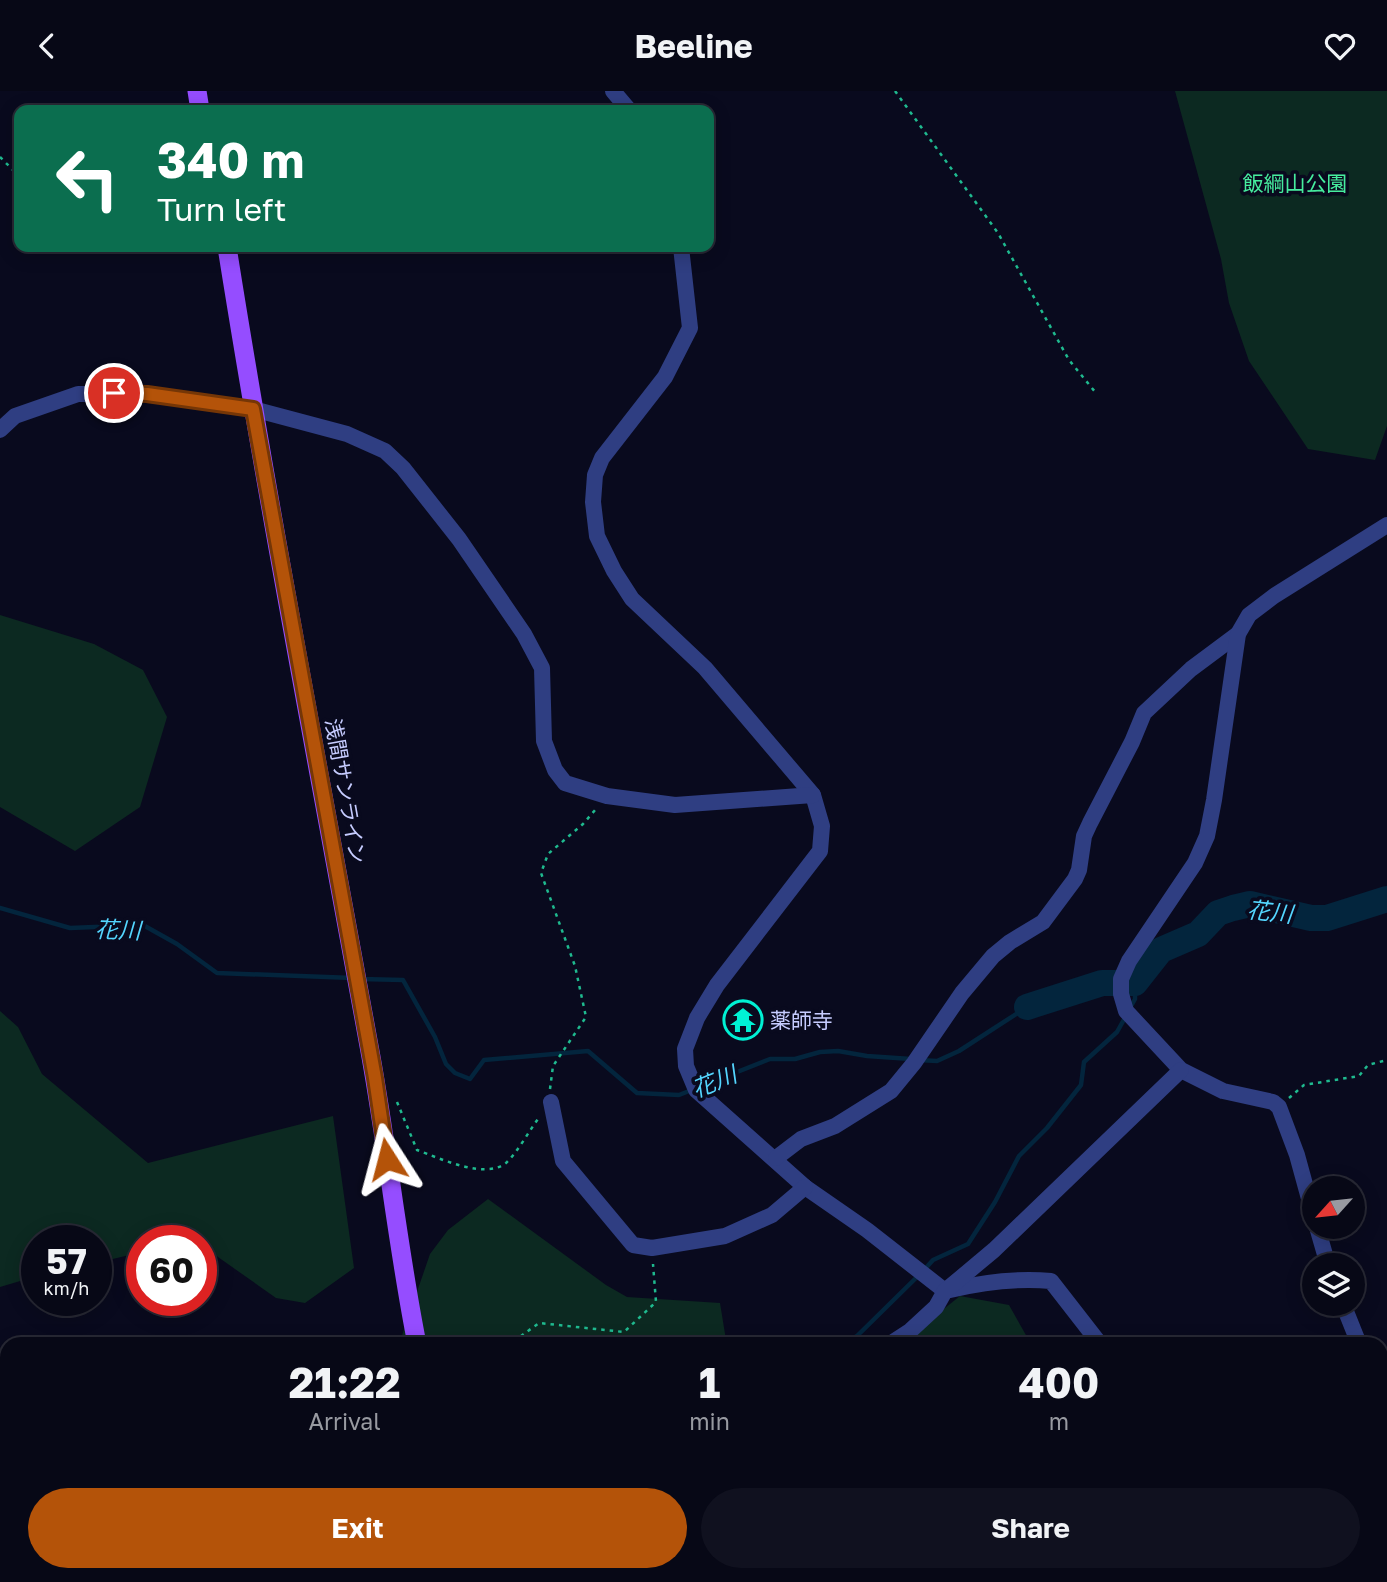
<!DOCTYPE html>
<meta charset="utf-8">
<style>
body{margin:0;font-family:"Golos Text","Noto Sans JP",sans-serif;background:#10111f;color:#f1f3f6;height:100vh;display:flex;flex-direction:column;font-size:26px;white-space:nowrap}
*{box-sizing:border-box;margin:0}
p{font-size:23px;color:#989aa1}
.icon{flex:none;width:38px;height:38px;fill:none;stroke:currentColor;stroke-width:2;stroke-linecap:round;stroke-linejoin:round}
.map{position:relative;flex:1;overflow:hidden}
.side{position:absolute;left:0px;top:1246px;width:1388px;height:245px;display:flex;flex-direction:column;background:#070816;border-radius:21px 21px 0 0;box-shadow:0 4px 18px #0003,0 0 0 2px #282935}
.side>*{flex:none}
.banner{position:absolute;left:14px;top:14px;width:700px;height:147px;border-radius:14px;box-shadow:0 4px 18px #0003,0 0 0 2px #282935;background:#0b6e4f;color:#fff;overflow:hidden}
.needle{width:46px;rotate:243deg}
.tools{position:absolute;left:1302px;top:1085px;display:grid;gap:14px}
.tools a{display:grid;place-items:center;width:63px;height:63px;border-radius:50%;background:#070816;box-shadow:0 4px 18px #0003,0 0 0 2px #282935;font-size:35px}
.speed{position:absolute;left:21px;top:1134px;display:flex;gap:14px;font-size:35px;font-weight:700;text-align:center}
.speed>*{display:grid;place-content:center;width:91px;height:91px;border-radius:50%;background:#070816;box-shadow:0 4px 18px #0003,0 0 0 2px #282935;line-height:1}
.speed small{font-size:18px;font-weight:400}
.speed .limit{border:10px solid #d22;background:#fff;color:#111}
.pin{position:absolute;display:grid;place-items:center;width:60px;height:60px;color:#fff;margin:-30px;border:4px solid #fff;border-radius:50%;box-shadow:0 2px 7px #0007}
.me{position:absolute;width:77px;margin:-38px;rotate:351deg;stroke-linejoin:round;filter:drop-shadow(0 0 5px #0008)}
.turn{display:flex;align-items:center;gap:24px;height:147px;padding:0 28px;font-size:32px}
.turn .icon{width:91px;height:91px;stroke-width:2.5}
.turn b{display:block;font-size:49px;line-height:60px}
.eta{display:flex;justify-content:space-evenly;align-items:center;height:119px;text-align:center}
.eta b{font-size:42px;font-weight:700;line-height:49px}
.cta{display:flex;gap:14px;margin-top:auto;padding:14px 28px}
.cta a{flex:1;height:80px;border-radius:42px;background:#b45309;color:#fff;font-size:28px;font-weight:700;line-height:80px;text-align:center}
.cta a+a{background:#10111f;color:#f1f3f6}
header{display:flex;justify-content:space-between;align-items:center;height:91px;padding:0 28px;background:#070816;font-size:32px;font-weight:700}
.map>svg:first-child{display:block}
.green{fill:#0c2921}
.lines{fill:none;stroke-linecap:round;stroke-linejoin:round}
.stream{stroke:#03253d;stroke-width:4.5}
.river{stroke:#03253d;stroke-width:26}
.path{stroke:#1fba8f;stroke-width:2.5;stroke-dasharray:3.5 5;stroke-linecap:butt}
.minor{stroke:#2f3e82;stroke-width:16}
.major{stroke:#954dff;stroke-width:19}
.route-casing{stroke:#753606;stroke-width:18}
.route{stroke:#b45309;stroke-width:12}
.labels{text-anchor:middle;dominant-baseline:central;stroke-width:7;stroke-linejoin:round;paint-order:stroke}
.park-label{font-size:21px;fill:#46ec9e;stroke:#090a1e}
.street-label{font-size:21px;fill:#c6ccff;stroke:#090a1e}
.poi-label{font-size:21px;fill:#c6ccff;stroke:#090a1e;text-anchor:start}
.water-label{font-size:23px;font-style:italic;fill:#54d6ff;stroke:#090a1e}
</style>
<header><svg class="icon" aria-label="back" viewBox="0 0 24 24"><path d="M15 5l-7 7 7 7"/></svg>Beeline<svg class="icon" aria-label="heart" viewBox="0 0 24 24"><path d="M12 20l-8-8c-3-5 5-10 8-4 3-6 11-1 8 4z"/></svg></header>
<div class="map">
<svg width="1387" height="1491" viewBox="0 0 1387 1491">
<rect width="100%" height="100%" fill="#090a1e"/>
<g class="green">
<polygon points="1175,0 1387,0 1387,335 1375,369 1308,358 1249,270 1229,212 1221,168"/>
<polygon points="0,524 94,553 143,579 167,626 140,716 75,760 0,716"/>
<polygon points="0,920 18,936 42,983 148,1072 333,1025 354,1177 305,1212 276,1207 201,1154 201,1150 142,1150 142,1161 96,1172 96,1150 37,1150 37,1185 0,1196"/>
<polygon points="488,1108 606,1194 627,1206 720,1212 726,1249 720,1253 399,1253 430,1163 448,1139"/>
<polygon points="960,1205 1009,1214 1031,1253 900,1253"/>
<polygon points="7,1394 7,1484 458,1484 449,1491 0,1491 0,1397"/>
<polygon points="608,1484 828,1484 824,1491 599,1491"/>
</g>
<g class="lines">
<g class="stream">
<polyline points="0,817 70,837 143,834 177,853 217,882 353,887"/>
<polyline points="361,888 403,889 435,946 446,973 455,982 470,988 484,969 588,960 637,1002 679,1004 770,968 795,968 820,961 838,960 867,965 911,968"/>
<polyline points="1130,917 1135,908 1135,892"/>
<polyline points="919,969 937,970 959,960 1027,916"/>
<polyline points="924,1179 933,1169 968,1153 995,1111 1019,1065 1047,1037 1081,994 1084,971 1117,941 1126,925"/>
<polyline points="844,1253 857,1245 918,1185"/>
</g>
<polyline class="river" points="1027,916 1102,892 1135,892 1161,859 1198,843 1218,822 1233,817 1250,813 1311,827 1327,827 1387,808"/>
<g class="path">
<polyline points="895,0 998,142 1069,269 1096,302"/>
<polyline points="0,66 19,85"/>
<polyline points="98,156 132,160 157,156"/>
<polyline points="550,998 553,975 586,926 575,875 541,782 548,763 583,733 596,718"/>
<polyline points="1289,1007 1304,994 1359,985 1368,974 1387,969"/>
<path d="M397,1011L417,1059C439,1067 485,1089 506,1072C517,1062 529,1040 538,1028"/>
<polyline points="479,1253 521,1245 539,1232 624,1241 656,1211 653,1173"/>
<polyline points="0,1418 7,1417"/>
<polyline points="129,1491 135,1484"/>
</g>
<g class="minor">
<polyline points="613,0 629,19"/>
<polyline points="681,156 690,237 665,286 602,367 595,384 593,411 597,445 614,480 632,508 705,577 813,704 822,735 820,760 717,894 697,927 685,958 686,975 696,999 805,1096 867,1139 945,1200"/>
<polyline points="0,339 15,325 78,303 147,303 253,318 347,343 385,360 403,377 459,448 524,543 542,577 544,650 555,679 565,692 607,705 675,714 813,704"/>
<polyline points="551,1011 563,1070 633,1154 652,1157 725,1145 772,1124 805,1096"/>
<polyline points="776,1067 801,1048 835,1035 891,1000 914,972 962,902 993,865 1010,851 1043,831 1075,788 1079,779 1084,745 1090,732 1132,651 1144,622 1191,578 1238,543"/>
<polyline points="1314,1126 1297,1064 1279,1016 1273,1011 1223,1000 1181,979 1126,920 1121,903 1121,888 1129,870 1195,772 1207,745 1214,709 1238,543 1249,524 1274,505 1387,434"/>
<polyline points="1317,1136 1328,1174"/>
<path d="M950,1199C984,1191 1017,1187 1051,1190L1100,1253"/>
<polyline points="1343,1213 1359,1253"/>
<polyline points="890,1253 910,1240 936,1216 945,1200 994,1159 1181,979"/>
<polyline points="1381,1277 1387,1274"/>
<polyline points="1381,1291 1387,1303"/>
<polyline points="1255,1484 1259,1491"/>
<polyline points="627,1491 634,1484"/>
<polyline points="904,1491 922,1484"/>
</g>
<g class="major">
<polyline points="197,0 200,19"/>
<path d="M227,156C270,427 322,696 371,966C388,1061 398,1158 417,1253"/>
<polyline points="492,1484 494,1491"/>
</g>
</g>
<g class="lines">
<g class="route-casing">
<polyline id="route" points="114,302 147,303 253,318 375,987 387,1068"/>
</g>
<use href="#route" class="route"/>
</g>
<defs>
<g id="temple-ring" transform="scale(2.0125)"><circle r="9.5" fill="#090a1e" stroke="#00f1d4" stroke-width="1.5"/><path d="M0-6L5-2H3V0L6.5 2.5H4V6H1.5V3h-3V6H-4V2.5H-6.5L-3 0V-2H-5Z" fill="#00f1d4"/></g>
</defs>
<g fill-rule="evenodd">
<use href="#temple-ring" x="743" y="929"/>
</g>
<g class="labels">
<g class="park-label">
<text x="1295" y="92">飯綱山公園</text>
</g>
<g class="street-label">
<text transform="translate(346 700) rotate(80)">浅間サンライン</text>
</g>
<g class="poi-label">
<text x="770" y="929">薬師寺</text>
</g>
<g class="water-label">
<text transform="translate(1270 820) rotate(6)">花川</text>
<text transform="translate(118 838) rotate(2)">花川</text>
<text transform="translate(714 990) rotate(-22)">花川</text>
</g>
</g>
</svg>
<div class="tools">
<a><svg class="needle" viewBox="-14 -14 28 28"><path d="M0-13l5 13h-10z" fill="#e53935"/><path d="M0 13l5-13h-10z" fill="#989aa1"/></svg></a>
<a><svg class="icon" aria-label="layers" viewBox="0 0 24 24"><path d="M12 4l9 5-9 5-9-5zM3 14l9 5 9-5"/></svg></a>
</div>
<div class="speed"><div>57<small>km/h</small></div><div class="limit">60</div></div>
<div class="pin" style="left:114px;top:302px;background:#d93025"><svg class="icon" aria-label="arrive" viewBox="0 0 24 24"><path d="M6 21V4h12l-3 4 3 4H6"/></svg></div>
<svg class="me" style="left:387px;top:1068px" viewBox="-20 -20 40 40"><path d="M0-17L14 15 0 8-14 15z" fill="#b45309" stroke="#fff" stroke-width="4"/></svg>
<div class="banner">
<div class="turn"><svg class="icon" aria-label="left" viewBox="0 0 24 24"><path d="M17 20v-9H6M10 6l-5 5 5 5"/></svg><div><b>340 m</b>Turn left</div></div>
</div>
<section class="side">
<div class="eta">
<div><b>21:22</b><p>Arrival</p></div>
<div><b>1</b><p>min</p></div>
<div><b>400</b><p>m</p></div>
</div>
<div class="cta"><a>Exit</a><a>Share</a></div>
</section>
</div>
